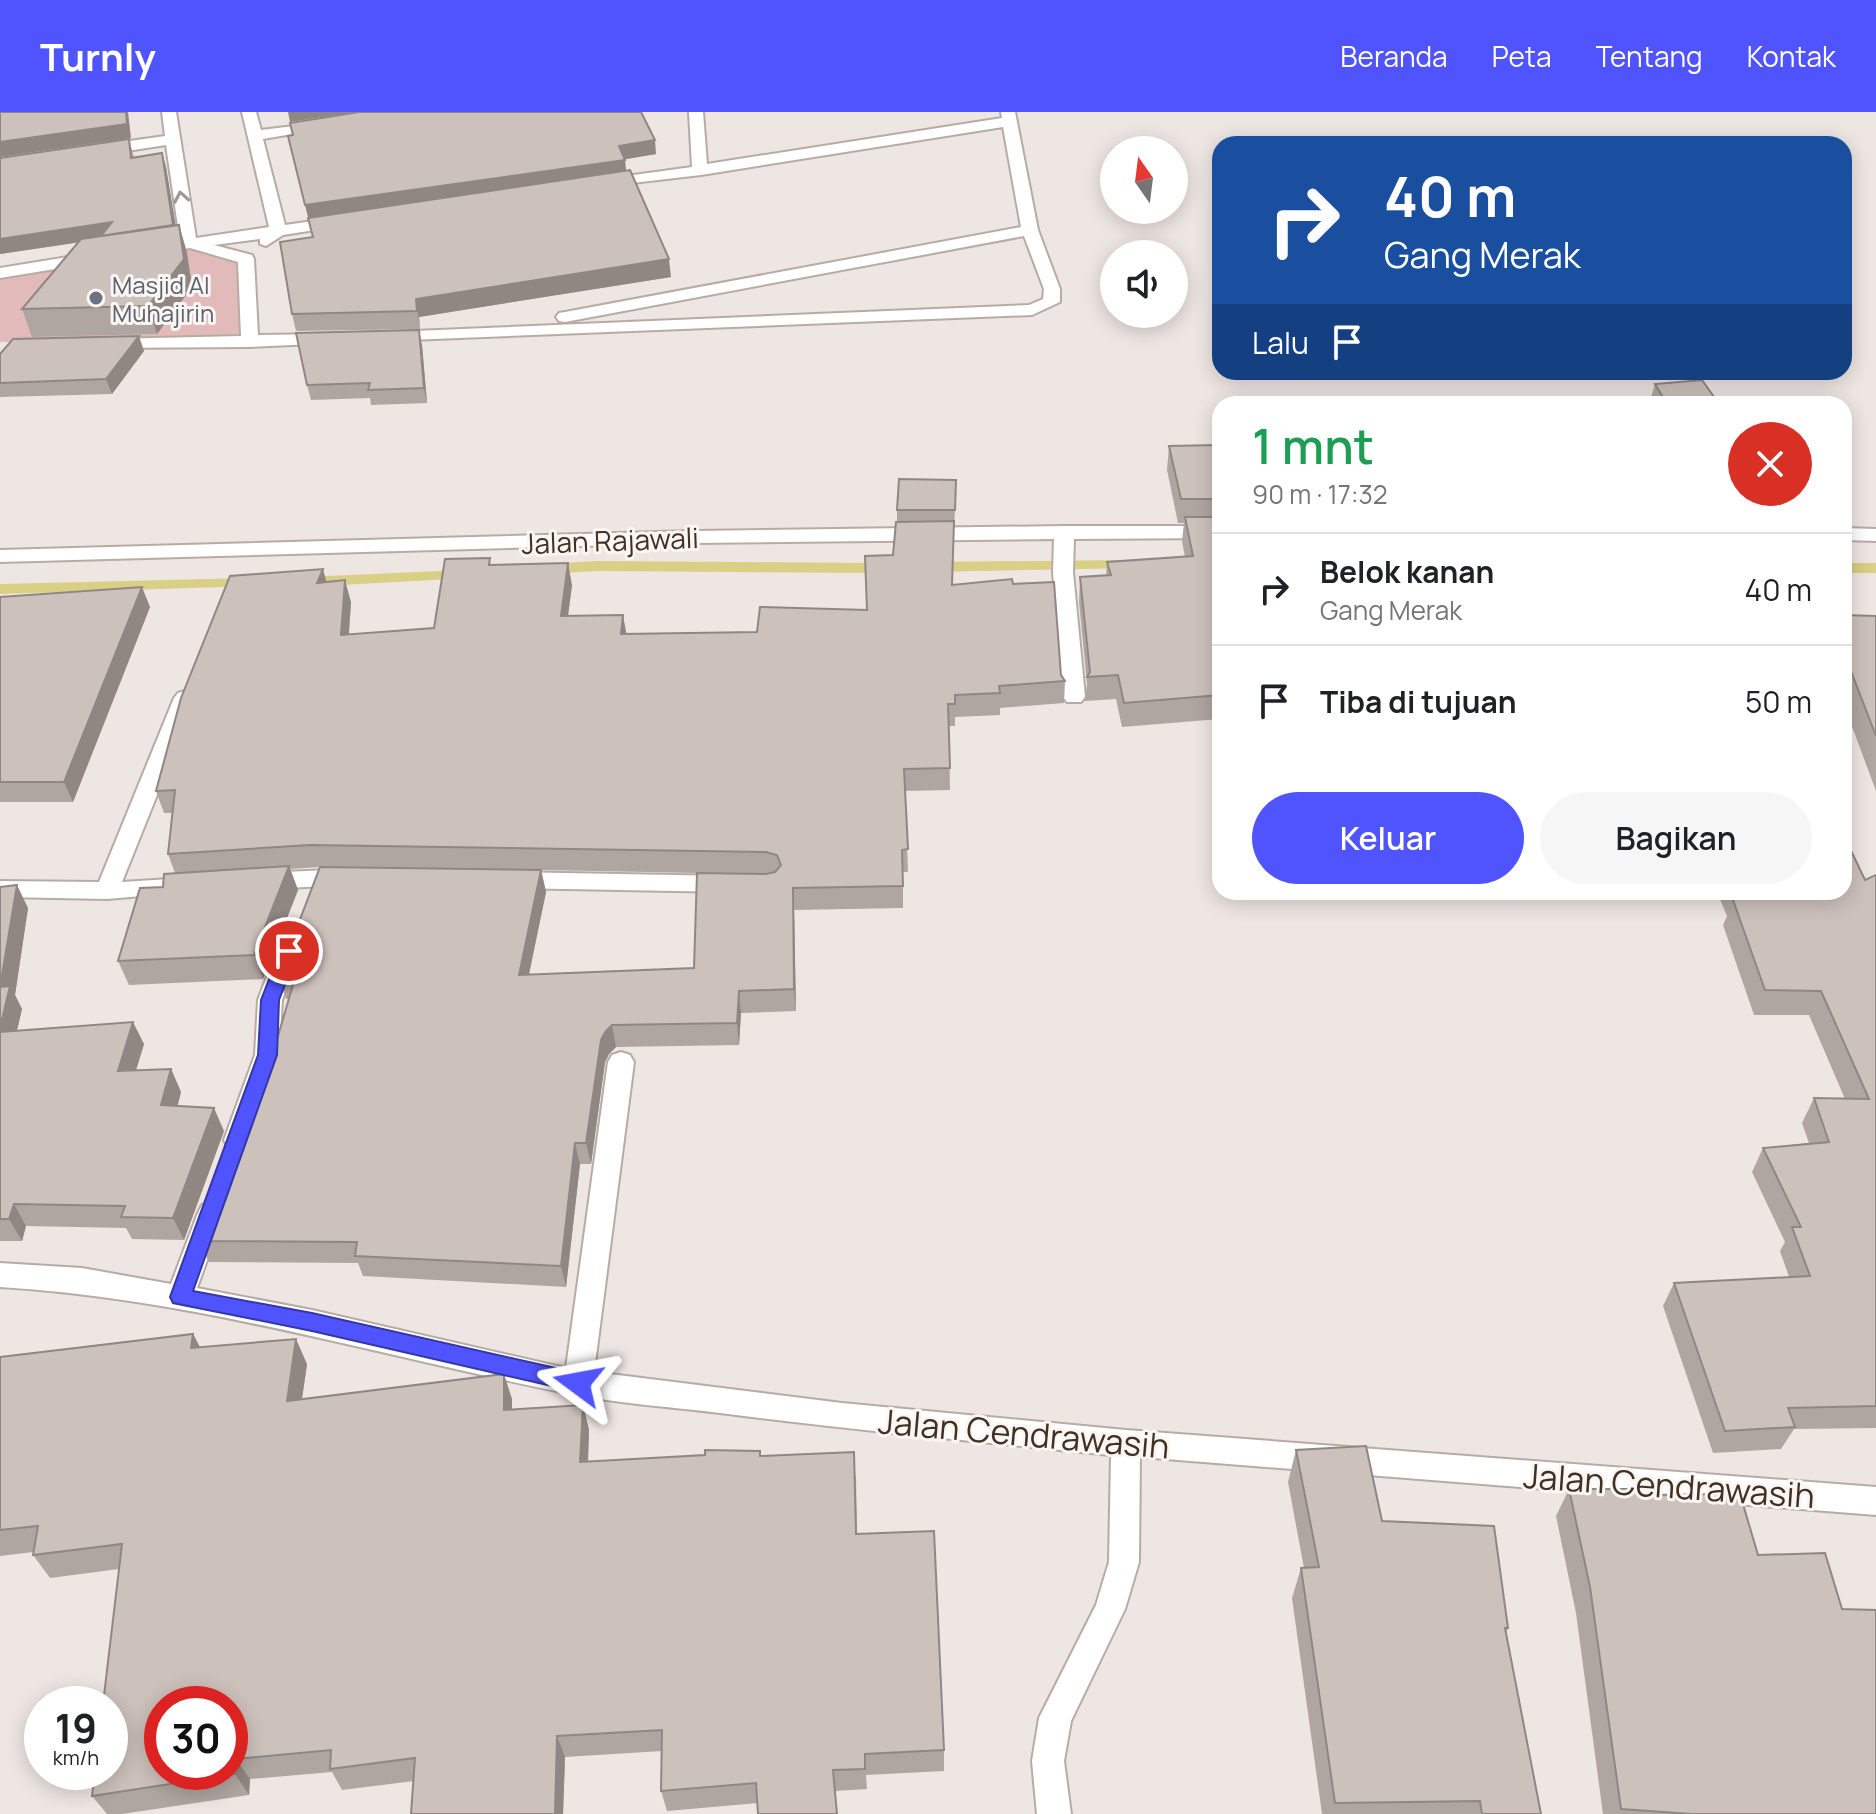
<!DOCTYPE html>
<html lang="id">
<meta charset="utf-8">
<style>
body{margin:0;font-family:Manrope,sans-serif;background:#f6f6f6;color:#202124;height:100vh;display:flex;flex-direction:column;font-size:30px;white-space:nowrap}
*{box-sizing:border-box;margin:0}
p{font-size:26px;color:#757577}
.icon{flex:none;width:44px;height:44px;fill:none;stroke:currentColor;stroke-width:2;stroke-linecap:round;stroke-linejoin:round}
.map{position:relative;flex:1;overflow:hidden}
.side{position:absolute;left:1212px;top:284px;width:640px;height:504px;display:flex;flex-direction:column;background:#fff;border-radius:24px;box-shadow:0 4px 20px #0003}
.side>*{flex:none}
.top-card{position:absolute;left:1212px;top:24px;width:640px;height:244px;border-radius:24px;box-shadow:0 4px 20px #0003;background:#1a4fa0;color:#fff;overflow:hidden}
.needle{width:52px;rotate:346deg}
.buttons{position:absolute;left:1100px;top:24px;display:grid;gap:16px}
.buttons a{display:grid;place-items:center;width:88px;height:88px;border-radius:50%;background:#fff;box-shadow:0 4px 20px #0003;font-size:40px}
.speed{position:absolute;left:24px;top:1574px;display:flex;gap:16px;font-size:40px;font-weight:700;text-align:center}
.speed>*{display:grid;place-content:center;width:104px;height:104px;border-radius:50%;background:#fff;box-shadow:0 4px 20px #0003;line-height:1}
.speed small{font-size:20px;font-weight:400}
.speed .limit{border:12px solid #d22;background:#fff;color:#111}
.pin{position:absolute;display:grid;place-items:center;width:68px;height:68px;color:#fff;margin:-34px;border:4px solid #fff;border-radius:50%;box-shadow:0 2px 8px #0007}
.me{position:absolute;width:88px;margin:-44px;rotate:283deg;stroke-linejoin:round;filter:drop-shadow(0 0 6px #0008)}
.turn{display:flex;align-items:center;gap:28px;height:168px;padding:0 40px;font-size:36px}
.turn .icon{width:104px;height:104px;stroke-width:2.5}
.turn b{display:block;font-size:56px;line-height:68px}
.then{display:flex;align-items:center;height:76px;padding:0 40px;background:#0003;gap:16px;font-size:30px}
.round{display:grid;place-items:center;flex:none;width:84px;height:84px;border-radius:42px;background:#f6f6f6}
.head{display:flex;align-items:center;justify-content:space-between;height:136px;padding:0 40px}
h1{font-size:48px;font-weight:600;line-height:60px;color:#1e9e55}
.primary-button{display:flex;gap:16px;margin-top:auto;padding:16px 40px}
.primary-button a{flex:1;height:92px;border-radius:48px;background:#5054ff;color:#fff;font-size:32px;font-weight:600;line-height:92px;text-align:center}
.primary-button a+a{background:#f6f6f6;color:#202124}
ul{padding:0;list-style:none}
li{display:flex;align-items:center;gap:24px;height:112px;padding:0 40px;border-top:2px solid #e0e0e0}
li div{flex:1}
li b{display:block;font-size:30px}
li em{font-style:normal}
header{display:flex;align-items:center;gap:48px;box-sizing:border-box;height:112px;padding:0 40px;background:#5054ff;color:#fff}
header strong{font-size:38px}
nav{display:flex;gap:44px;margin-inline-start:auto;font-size:28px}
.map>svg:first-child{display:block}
.green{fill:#e2baba}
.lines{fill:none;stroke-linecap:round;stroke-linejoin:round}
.stream{fill:#d9cf85;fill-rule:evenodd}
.minor-casing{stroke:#b7aca5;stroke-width:4}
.minor{fill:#fff;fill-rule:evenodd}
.wall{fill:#b0a6a1;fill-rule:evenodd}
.shaded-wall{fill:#908783}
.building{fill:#cdc1bb;stroke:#908783;stroke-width:2;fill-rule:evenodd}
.oneway{stroke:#a09890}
.route{fill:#5054ff;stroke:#3437a6;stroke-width:2}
.worship-dot{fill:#6b7280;stroke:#faf6f4;stroke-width:3}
.labels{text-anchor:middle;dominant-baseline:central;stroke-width:6;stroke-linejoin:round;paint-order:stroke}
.far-worship-label{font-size:24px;fill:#5b616d;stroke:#faf6f4;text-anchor:start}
.street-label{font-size:28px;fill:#423020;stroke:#faf6f4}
.near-street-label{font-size:34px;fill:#423020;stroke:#faf6f4}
</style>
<header>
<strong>Turnly</strong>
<nav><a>Beranda</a><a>Peta</a><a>Tentang</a><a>Kontak</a></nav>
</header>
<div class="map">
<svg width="1876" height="1702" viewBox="0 0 1876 1702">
<rect width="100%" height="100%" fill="#eee6e3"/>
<polygon class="green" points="189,133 236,146 242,229 0,230 0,164"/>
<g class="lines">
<g class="stream">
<polygon points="1129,448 1134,450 1134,456 930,460 923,455 930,450"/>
<polygon points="597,449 889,451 896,456 889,461 597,459 546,462 539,457 546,452"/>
<rect x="1844" y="451" width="32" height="10"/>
<polygon points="465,458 470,460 470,466 303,475 296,470 303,465"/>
<polygon points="249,466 256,471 254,474 0,482 0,472"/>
</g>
<g class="minor-casing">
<g id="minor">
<polygon points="162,0 176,0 196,126 269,115 242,0 256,0 261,18 327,10 327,16 263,27 285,113 341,105 347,107 347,113 283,123 266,134 260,132 260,127 214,133 252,143 254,147 258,223 330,222 336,223 339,227 336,231 250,235 104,236 101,232 110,227 241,224 238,150 190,136 152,142 144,137 152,132 180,128 166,33 101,43 93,38 101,33 165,24"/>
<polygon points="689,0 703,0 707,52 1002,6 1001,0 1015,0 1038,118 1060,177 1060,190 1032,203 384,229 381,225 384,221 390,220 1029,193 1043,187 1044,177 1024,124 565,210 559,209 556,205 559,201 565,200 1021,115 1003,15 701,63 598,75 596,72 604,67 692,55"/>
<polygon points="92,141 98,142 100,146 98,150 0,166 0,156"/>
<polygon points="1064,414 1220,414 1220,426 1074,427 1073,460 1085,585 1081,590 1067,590 1063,585 1053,460 1054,427 694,431 0,450 0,438 694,419"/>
<polygon points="1844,416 1876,417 1876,429 1844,428"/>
<polygon points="185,579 192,581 196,586 122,770 170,767 178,769 182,775 178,781 107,787 0,785 0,769 99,770 174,586 178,581"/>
<polygon points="350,757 358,759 362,765 358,771 350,773 262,777 254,775 250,769 254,763 262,761"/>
<polygon points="510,760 729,764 737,766 741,772 737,778 729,780 510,776 502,774 498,768 502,762"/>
<polygon points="289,829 297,832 301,838 282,888 279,943 250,1028 246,1035 237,1038 228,1035 224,1028 255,943 258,888 277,838 281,832"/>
<path d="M621,940L630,943L634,950L594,1260L842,1291L1126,1318L1876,1375V1403L1140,1345L1139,1450L1125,1497L1071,1609L1064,1649L1071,1702H1037L1032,1649L1039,1606L1096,1493L1109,1450L1111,1343C981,1330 850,1318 720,1301C672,1295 623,1292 576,1283C382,1245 199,1187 0,1175V1151L82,1156L171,1172L198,1101L202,1093L211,1090L220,1093L224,1101L197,1176L312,1198L566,1256L608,950L612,943Z"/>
</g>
</g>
<use href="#minor" class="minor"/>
</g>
<g class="wall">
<polygon points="293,23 656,42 625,47 626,58 671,165 419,205 420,217 296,219 292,202 313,125 288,24"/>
<polygon points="129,27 134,45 162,41 166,55 175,114 179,113 187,141 192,175 157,222 32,225 22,197 79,130 0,142 0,46"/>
<polygon points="422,233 427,291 371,293 370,286 311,288 307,273"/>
<polygon points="144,239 112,282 0,285 0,242"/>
<polygon points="1655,272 1719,292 1649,292"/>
<polygon points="1169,334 1220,343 1220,607 1122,615 1116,587 1085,589 1087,572 1079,490 1080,465 1106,464 1107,450 1185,445 1182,429 1184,411 1178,411 1167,358"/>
<path d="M956,368L952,472H1013L1065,569L1064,591L1000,596V603L955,605V614H949L950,678L905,679L908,760H903V796L794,798L796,899L741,901L739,933L616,935L609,942L605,950L591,1052H580L566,1175L363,1164L358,1151L209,1150L199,1129L256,999L289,887H286L278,865L320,755L290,757L298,778L263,867L129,873L118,849L163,775L175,761L168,742L172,701H164L156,679L326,470L351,490L349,522L434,516L491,453L572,473L568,504L626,522L757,520L867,498L893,443L897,410V398ZM541,758L697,761L694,856L529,863L546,780Z"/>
<polygon points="0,485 150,495 73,690 0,690"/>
<polygon points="1844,503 1876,504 1876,679 1844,593"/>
<polygon points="1876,763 1876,1316 1794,1317 1781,1337 1713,1341 1663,1194 1674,1171 1789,1165 1780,1139 1785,1130 1752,1060 1763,1036 1809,1031 1802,1011 1814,986 1845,987 1809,903 1754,903 1723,813 1727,804 1717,780 1844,780"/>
<polygon points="0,775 28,796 15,883 22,897 17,919 144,932 136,958 171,957 181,980 177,994 224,1019 184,1128 132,1127 126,1116 26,1114 22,1129 0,1129"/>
<polygon points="193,1222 200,1235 307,1252 302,1287 512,1287 512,1298 583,1293 589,1318 588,1350 761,1344 856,1364 857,1422 944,1638 944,1659 866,1663 867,1677 835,1679 758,1691 667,1699 661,1679 662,1639 565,1645 563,1702 411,1702 414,1669 342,1678 332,1660 250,1667 249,1683 122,1702 107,1702 92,1684 119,1457 50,1466 33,1443 33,1440 0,1444 0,1245"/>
<polygon points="1296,1338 1508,1516 1506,1521 1541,1702 1322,1702 1292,1486 1301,1456 1304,1456 1288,1370"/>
<polygon points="1569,1377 1640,1383 1758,1443 1842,1497 1876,1702 1603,1702 1576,1501 1556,1404"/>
</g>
<g class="shaded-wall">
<polygon points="126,0 128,0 131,26 0,45 0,30"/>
<polygon points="288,0 356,0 290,10"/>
<polygon points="655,28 656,42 621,48 619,34"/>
<polygon points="162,41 166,55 178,127 102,127 0,142 0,127"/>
<polygon points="625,48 626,61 309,108 305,93"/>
<polygon points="179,113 187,141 192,175 157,222 148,194"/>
<polygon points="669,147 671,165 419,205 420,217 416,187"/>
<polygon points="419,218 422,233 427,291 424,276"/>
<polygon points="139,224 144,239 112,282 106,267"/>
<polygon points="568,451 572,473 565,526 561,504"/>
<polygon points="323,457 329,479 317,471"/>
<polygon points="345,468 351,490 347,545 341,523"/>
<polygon points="142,475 150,495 73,690 64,670"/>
<polygon points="623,503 627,525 621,522"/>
<polygon points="289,754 298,778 263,867 254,843"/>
<polygon points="541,758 546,780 524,885 519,863"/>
<polygon points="17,773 28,796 15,883 22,897 11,943 0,922 0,875"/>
<polygon points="793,776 794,798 796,899 794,877"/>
<polygon points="739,879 741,901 739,933 737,911"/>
<polygon points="133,910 144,932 129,981 118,959"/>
<polygon points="612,913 616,935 609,942 605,950 591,1052 586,1031 601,928 605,920"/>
<polygon points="171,957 181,980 172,1016 161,993"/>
<polygon points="214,996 224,1019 184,1128 173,1106"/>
<polygon points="575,1031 580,1052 566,1175 561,1154"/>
<polygon points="14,1092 26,1114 22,1129 9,1107"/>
<polygon points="193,1222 206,1247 191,1236"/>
<polygon points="296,1227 307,1252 298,1313 287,1289"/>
<polygon points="504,1262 512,1287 512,1323 504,1298"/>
<polygon points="583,1293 589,1318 587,1374 580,1350"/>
<polygon points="557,1624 565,1645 563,1702 555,1702"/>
<polygon points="236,1647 250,1667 249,1683 235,1662"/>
</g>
<g class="building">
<polygon points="0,0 126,0 127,12 0,30"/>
<polygon points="359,0 641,0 655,28 619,34 625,48 305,93 288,24 293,23 290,11"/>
<polygon points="129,27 131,46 162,41 173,113 101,124 112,110 0,127 0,46"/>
<polygon points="630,58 669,147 416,187 417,199 292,202 280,130 313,125 308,106"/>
<polygon points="179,113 184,147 148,194 22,197 81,127"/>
<polygon points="419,218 424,276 368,278 370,271 307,273 296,221"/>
<polygon points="139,224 106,267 0,271 0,242 13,227"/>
<polygon points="1702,268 1719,292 1667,292 1655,272"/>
<polygon points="1218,333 1220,343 1220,387 1181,387 1169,334"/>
<polygon points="899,367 956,368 955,398 897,398"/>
<polygon points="1185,405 1220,405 1220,583 1124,591 1118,563 1087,565 1090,560 1080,465 1111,463 1107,450 1193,444"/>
<polygon points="954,409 952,473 1012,467 1013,472 1054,470 1061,563 1065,569 999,574 1000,581 955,583 955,592 948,592 950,656 904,657 908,737 902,738 903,774 793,776 794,877 739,879 737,911 612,913 605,920 601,928 586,1031 575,1031 561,1154 355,1144 357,1130 199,1129 246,999 256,999 295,866 278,865 320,755 541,758 519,863 694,856 697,761 766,762 775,760 781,753 777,743 766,740 310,733 168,742 175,678 156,679 181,586 230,464 323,457 317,471 345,468 341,523 434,516 445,447 490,446 489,453 568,451 561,504 623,503 621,522 757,520 760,495 867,498 865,444 893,443 896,410"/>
<polygon points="142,475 64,670 0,670 0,485"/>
<polygon points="1844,503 1876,504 1876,624 1844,541"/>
<polygon points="1844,724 1865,768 1876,763 1876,1294 1788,1296 1795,1315 1725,1319 1674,1171 1810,1164 1792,1115 1801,1115 1763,1036 1829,1030 1814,986 1869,987 1821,879 1765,878 1733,788 1739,785 1737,780 1844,780"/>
<polygon points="289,754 254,843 118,849 140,776 163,775 164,762"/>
<polygon points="17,773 0,875 10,874 0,916 0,775"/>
<polygon points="133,910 118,959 171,957 161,993 214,996 173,1106 121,1105 125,1094 14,1092 9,1107 0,1107 0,920"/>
<path d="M193,1222L191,1236L296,1227L287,1289L504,1262V1298L583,1293L580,1350L705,1343V1338L760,1339V1344L854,1340L856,1422L934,1419L944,1638L865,1642V1657L833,1658L837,1702H758L756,1671L661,1679L662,1618L557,1624L555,1702H411L415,1646L330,1657L331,1638L236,1647L235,1662L92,1684L95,1660H110V1592H103L122,1432L33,1443L38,1414L0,1418V1245ZM162,1592H230V1660H162Z"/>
<polygon points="1366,1334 1382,1409 1494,1414 1508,1516 1505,1516 1541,1702 1482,1702 1480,1689 1335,1691 1301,1456 1319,1455 1296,1338"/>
<polygon points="1569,1377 1638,1377 1640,1383 1740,1382 1758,1443 1825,1441 1842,1497 1876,1498 1876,1702 1692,1702 1621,1697 1590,1475"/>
</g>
<defs><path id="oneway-chevron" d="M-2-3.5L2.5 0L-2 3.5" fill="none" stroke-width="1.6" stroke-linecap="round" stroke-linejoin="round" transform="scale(2)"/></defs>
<use class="oneway" href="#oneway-chevron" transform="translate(181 85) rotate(-100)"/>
<polygon class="route" points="289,832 298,839 279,888 277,943 193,1179 312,1201 578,1261 585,1264 588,1271 585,1278 578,1280 312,1219 173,1191 170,1185 258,943 261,888 280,839"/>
<circle class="worship-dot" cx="96" cy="186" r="8"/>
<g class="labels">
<g class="far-worship-label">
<text x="112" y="172">Masjid Al<tspan x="112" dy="28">Muhajirin</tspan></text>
</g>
<g class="street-label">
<text transform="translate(610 428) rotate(-2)">Jalan Rajawali</text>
</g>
<g class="near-street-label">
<text transform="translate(1024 1321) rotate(5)">Jalan Cendrawasih</text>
<text transform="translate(1669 1373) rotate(4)">Jalan Cendrawasih</text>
</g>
</g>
</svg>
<div class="buttons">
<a><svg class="needle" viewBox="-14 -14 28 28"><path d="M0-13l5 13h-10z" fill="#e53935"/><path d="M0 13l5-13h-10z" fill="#757577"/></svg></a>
<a><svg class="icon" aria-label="sound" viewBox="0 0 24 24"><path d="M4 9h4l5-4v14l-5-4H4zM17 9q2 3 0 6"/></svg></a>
</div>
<div class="speed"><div>19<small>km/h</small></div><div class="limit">30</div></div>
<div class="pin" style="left:289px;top:839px;background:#d93025"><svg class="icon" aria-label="arrive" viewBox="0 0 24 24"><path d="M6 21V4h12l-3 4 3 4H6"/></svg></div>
<svg class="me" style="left:578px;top:1271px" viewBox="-20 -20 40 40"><path d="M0-17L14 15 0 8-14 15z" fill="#5054ff" stroke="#fff" stroke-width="4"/></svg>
<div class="top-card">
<div class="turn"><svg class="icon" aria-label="right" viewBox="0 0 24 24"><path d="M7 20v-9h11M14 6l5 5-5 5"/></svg><div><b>40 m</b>Gang Merak</div></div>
<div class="then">Lalu<svg class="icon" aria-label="arrive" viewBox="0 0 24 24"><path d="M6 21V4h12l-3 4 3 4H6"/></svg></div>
</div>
<section class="side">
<div class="head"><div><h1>1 mnt</h1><p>90 m · 17:32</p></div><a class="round" style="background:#d93025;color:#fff"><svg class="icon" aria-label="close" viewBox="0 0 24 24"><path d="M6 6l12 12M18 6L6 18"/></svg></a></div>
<ul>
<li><svg class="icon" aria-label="right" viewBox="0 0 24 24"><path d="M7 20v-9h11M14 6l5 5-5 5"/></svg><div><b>Belok kanan</b><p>Gang Merak</p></div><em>40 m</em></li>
<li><svg class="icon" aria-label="arrive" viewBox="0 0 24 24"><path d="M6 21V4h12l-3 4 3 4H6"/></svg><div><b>Tiba di tujuan</b></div><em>50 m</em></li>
</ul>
<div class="primary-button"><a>Keluar</a><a>Bagikan</a></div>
</section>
</div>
